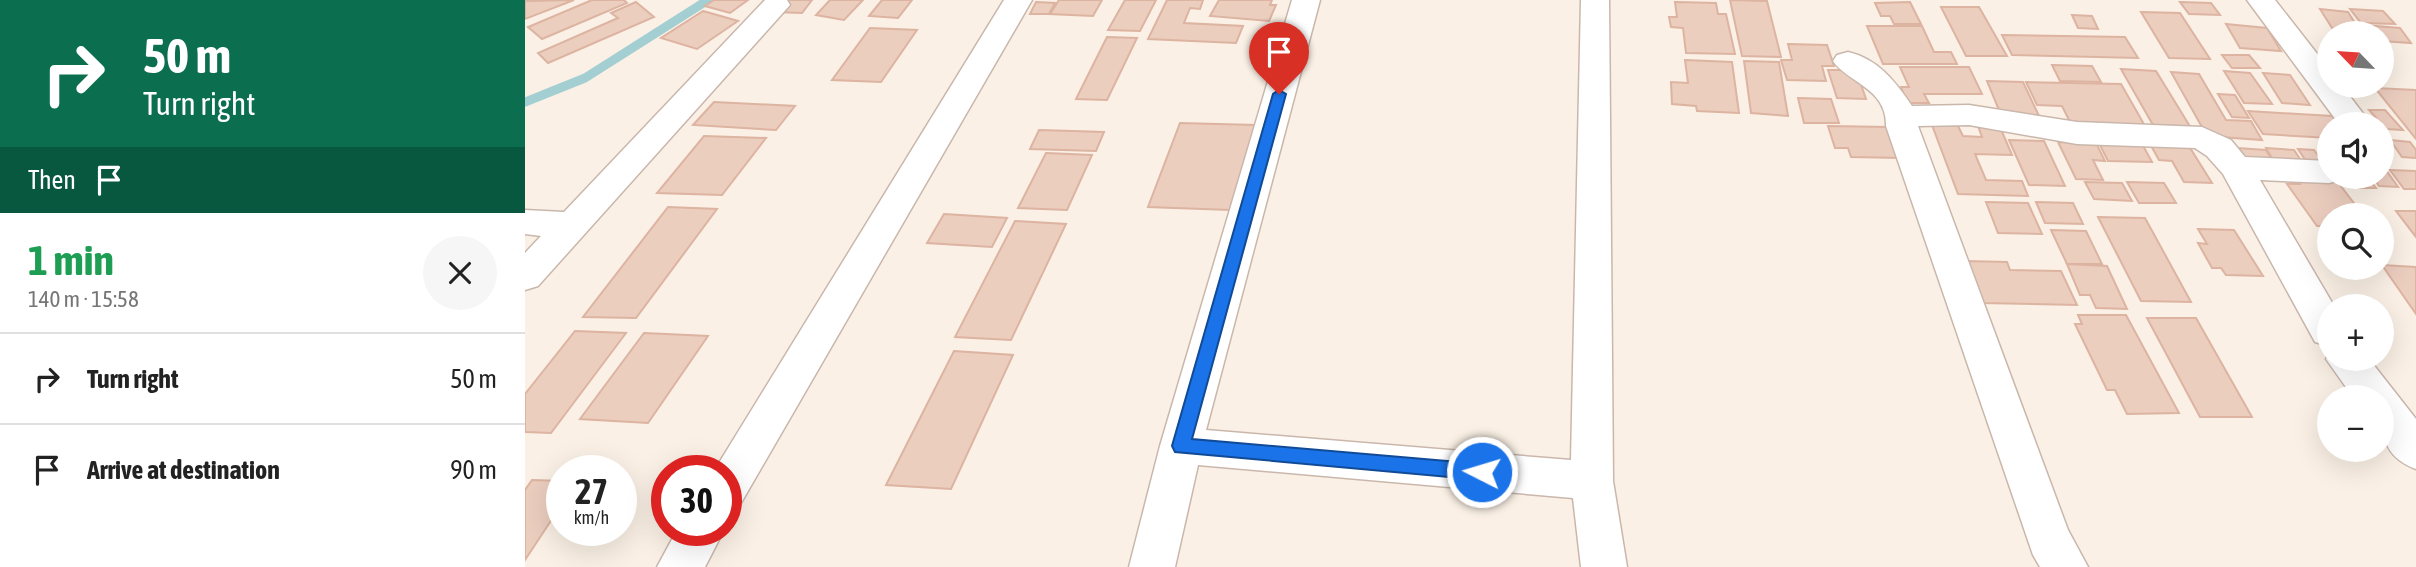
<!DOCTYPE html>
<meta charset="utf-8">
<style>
body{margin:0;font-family:"Asap Condensed",sans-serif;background:#f6f6f6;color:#222;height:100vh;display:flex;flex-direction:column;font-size:26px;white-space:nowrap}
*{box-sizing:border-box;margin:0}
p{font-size:23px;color:#767676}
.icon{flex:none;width:38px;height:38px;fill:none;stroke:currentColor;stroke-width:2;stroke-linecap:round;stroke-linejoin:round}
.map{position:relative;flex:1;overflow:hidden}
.details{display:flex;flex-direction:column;background:#fff;width:525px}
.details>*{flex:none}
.top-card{background:#0b6e4f;color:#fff;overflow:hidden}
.needle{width:46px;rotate:295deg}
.controls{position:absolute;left:1792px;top:21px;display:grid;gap:14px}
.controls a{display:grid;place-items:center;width:77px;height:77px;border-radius:50%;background:#fff;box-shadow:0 7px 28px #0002;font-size:35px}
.speed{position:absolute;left:21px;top:455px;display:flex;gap:14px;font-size:35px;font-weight:700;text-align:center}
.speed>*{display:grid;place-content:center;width:91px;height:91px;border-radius:50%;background:#fff;box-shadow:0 7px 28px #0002;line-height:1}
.speed small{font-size:18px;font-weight:400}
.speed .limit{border:10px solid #d22;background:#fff;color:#111}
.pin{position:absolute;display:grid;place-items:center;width:60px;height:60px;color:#fff;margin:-72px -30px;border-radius:50% 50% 50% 0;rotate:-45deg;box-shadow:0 0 7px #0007}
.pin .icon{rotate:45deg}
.me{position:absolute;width:77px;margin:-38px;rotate:275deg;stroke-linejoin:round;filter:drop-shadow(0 0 5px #0008)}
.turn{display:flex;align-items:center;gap:24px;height:147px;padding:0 28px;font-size:32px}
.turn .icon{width:91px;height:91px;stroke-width:2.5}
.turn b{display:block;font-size:49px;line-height:60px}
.then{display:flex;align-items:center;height:66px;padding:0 28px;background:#0003;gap:14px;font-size:26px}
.round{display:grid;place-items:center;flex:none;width:74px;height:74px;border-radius:37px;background:#f6f6f6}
.headline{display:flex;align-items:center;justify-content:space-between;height:119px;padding:0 28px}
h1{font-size:42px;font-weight:700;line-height:52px;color:#1e9e55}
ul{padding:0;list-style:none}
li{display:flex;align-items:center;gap:21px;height:91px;padding:0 28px;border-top:2px solid #e0e0e0}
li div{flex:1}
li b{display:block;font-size:26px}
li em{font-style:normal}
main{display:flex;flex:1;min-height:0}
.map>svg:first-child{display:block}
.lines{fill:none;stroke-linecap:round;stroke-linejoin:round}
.stream{stroke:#a3ced2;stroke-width:9}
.building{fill:#eccebf;stroke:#ddb3a1;stroke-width:2}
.street-casing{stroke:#cab7ac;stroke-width:3}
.street{fill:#fff;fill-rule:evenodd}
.route{fill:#1a73e8;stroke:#114b97;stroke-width:2}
</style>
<main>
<section class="details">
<div class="top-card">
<div class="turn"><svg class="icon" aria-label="right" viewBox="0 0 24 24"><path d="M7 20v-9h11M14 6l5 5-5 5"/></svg><div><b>50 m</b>Turn right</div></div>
<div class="then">Then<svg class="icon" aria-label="arrive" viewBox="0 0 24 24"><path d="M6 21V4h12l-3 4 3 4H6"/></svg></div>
</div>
<div class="headline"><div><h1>1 min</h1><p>140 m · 15:58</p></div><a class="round"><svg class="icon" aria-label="close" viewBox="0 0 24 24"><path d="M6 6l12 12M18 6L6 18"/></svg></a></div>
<ul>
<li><svg class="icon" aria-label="right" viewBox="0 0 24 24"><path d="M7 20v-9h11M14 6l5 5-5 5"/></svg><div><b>Turn right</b></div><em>50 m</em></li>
<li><svg class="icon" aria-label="arrive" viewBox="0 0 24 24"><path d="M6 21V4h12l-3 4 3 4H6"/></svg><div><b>Arrive at destination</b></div><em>90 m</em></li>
</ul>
</section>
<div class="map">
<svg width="1891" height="567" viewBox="0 0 1891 567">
<rect width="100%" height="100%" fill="#faf0e5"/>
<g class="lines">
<polyline class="stream" points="0,102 60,78 183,0"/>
</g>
<g class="building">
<polygon points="49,0 0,19 0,1"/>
<polygon points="67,0 99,0 102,3 17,39 3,27"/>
<polygon points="189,0 223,0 205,13 180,6"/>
<polygon points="259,0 287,0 277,13 249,12"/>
<polygon points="305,0 338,0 319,20 291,15"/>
<polygon points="357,0 387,0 373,18 344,16"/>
<polygon points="534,0 577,0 568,16 525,14"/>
<polygon points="600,0 631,0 615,31 583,30"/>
<polygon points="642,0 678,0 675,9 665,8 659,23 718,26 711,43 623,39"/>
<polygon points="694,0 747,0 745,5 751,5 744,21 685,16"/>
<polygon points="1205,0 1242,1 1256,57 1217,56"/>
<polygon points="111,2 129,17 23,63 13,53 93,18 86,13"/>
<polygon points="511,2 530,3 524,14 505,14"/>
<polygon points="1150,2 1191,3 1193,14 1201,14 1210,54 1161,53 1158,28 1146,27 1144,17 1152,17"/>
<polygon points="1385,2 1396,24 1369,24 1365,16 1356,16 1350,3"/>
<polygon points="1655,2 1686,3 1695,15 1664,14"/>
<polygon points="1416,7 1454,7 1482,56 1441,56"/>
<polygon points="1795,9 1823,12 1835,31 1807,28"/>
<polygon points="1825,9 1858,11 1870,24 1836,23"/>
<polygon points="178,11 213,21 172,49 136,38"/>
<polygon points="1616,12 1655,13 1685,59 1644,58"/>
<polygon points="1547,15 1567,16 1573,29 1553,28"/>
<polygon points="1701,24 1742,28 1756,51 1715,48"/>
<polygon points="1838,25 1875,28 1886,43 1857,41 1857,33 1844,33"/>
<polygon points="1342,26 1397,26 1409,52 1426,52 1432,64 1358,64"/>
<polygon points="345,28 392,30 356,82 307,80"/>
<polygon points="1477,35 1600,37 1613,58 1487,55"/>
<polygon points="582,37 612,38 582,100 551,99"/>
<polygon points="1263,44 1302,45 1309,66 1297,66 1301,81 1262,80 1256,60 1267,60"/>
<polygon points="1697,55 1724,55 1735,68 1707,68"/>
<polygon points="1160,60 1207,62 1214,113 1172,111 1171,106 1147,104 1146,82 1163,83"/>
<polygon points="1219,61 1254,62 1263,116 1226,113"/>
<polygon points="1527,65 1567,66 1576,82 1535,81"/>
<polygon points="1375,67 1444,67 1457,94 1399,94 1404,103 1382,103 1376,87 1384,87"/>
<polygon points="1596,69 1631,71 1669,133 1658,133 1654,126 1628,125"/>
<polygon points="1303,70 1331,70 1341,99 1312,98"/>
<polygon points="1699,71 1725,73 1747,104 1719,103"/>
<polygon points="1646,72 1674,74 1701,120 1726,121 1737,140 1682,136"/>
<polygon points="1738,73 1765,75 1785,105 1757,103"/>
<polygon points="1462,81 1498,82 1514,116 1476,115"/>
<polygon points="1501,82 1596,84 1620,126 1546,124 1537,106 1512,105"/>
<polygon points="1850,88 1891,90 1891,139"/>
<polygon points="1693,94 1710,95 1724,118 1707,117"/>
<polygon points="1273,98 1306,99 1314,123 1279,123"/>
<polygon points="189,102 270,106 251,130 168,125"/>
<polygon points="1844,110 1860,110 1878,130 1861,129"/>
<polygon points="1723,111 1807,116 1813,124 1804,124 1804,138 1738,134"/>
<polygon points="655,123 730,125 705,210 623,207"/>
<polygon points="1407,125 1433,126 1438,136 1457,137 1453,126 1475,127 1487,155 1450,154 1461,180 1497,181 1503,196 1433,194"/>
<polygon points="1303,126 1364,127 1376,158 1326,157 1323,148 1310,148"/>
<polygon points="514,130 579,132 571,151 505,149"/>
<polygon points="179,136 241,138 197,195 132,193"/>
<polygon points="1484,140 1519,141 1540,186 1504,185"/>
<polygon points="1865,140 1885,142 1891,150 1891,158 1877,157"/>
<polygon points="1573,141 1616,142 1627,162 1583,161"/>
<polygon points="1533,142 1571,143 1580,161 1568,160 1578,180 1551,179"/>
<polygon points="1624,142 1662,143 1687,183 1659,182 1647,161 1634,160"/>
<polygon points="1712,148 1741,150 1750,164 1719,162"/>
<polygon points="1741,148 1769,150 1779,165 1750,163"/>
<polygon points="1773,149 1789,150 1800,164 1783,164"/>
<polygon points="521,153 567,155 542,210 493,208"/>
<polygon points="1857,170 1861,170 1873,187 1854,186 1848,177 1857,177"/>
<polygon points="1865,170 1891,171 1891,189 1879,189"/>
<polygon points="1827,177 1842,177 1851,188 1835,188"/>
<polygon points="1772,180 1812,181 1838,215 1804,215 1804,226 1792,226 1762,184 1775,184"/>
<polygon points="1560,182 1597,183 1607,201 1569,199"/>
<polygon points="1602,182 1639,183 1651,203 1614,203"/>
<polygon points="1461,202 1503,203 1517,234 1473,233"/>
<polygon points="1511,202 1548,203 1558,224 1520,223"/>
<polygon points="143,207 192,209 111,318 58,317"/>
<polygon points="1871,211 1891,211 1891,237"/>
<polygon points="419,214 482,218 467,247 402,243"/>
<polygon points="1573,217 1620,218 1666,302 1616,301"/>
<polygon points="490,221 541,224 486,340 430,337"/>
<polygon points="1673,229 1709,230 1738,276 1701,275 1696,268 1687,268 1673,243 1682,244"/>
<polygon points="1526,230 1561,231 1577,264 1542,264"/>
<polygon points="1439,261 1482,262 1485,270 1536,271 1552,305 1455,303"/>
<polygon points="1542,264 1582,266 1602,309 1571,308 1565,295 1555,295"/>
<polygon points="1857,265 1891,267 1891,314"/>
<polygon points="1553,315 1601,315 1654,413 1602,414 1590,390 1582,390 1550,324 1557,324"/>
<polygon points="1622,318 1671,318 1727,417 1675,417"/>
<polygon points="50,331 101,333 26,433 0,432 0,394"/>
<polygon points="119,333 183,336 123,423 55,419"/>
<polygon points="429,351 488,355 426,489 361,485"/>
<polygon points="7,480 37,481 37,504 0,560 0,490"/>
</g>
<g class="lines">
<g class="street-casing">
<g id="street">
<polygon points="240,0 262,0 265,5 13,286 0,290 0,253 16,236 0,234 0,210 39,212"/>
<polygon points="479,0 507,0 216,503 201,508 201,471 189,471"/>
<polygon points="767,0 795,0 681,430 1046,460 1056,0 1084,0 1088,481 1102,567 1056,567 1048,498 673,465 650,567 604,567 635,446"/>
<polygon points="1722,0 1750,0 1804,69 1804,86 1817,86 1846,124 1814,124"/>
<path d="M1323,52C1353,59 1370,81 1387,106L1444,105L1552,122L1677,127L1706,140L1720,157L1804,161V177H1818L1816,180L1804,183L1735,180L1809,306H1804V346L1790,342L1698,174L1682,156L1670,148L1552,144L1444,125L1393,126L1543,530L1563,567H1515L1508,555L1361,126C1362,88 1323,83 1308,61L1312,55Z"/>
<path d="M1804,354V359H1844L1891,419V469C1855,456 1857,430 1857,397H1828L1801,359Z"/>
<polygon points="152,530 199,530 180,567 132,567"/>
</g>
</g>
<use href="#street" class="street"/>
</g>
<polygon class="route" points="754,90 761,94 667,439 957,464 964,466 966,472 964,478 957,480 650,452 647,446 748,94"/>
</svg>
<div class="controls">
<a><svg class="needle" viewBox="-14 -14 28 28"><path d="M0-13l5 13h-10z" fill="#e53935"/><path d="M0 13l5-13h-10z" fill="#767676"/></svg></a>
<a><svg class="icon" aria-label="sound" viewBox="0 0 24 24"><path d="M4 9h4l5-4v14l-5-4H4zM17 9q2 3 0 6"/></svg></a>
<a><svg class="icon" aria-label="search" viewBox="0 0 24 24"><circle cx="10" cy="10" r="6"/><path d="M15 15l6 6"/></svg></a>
<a>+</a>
<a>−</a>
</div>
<div class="speed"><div>27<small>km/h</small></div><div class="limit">30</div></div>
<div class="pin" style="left:754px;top:94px;background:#d93025"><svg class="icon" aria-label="arrive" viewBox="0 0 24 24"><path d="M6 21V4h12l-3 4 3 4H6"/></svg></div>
<svg class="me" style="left:957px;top:472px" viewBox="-20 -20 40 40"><circle r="17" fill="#1a73e8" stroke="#fff" stroke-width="3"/><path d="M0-11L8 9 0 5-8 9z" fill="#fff"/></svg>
</div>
</main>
